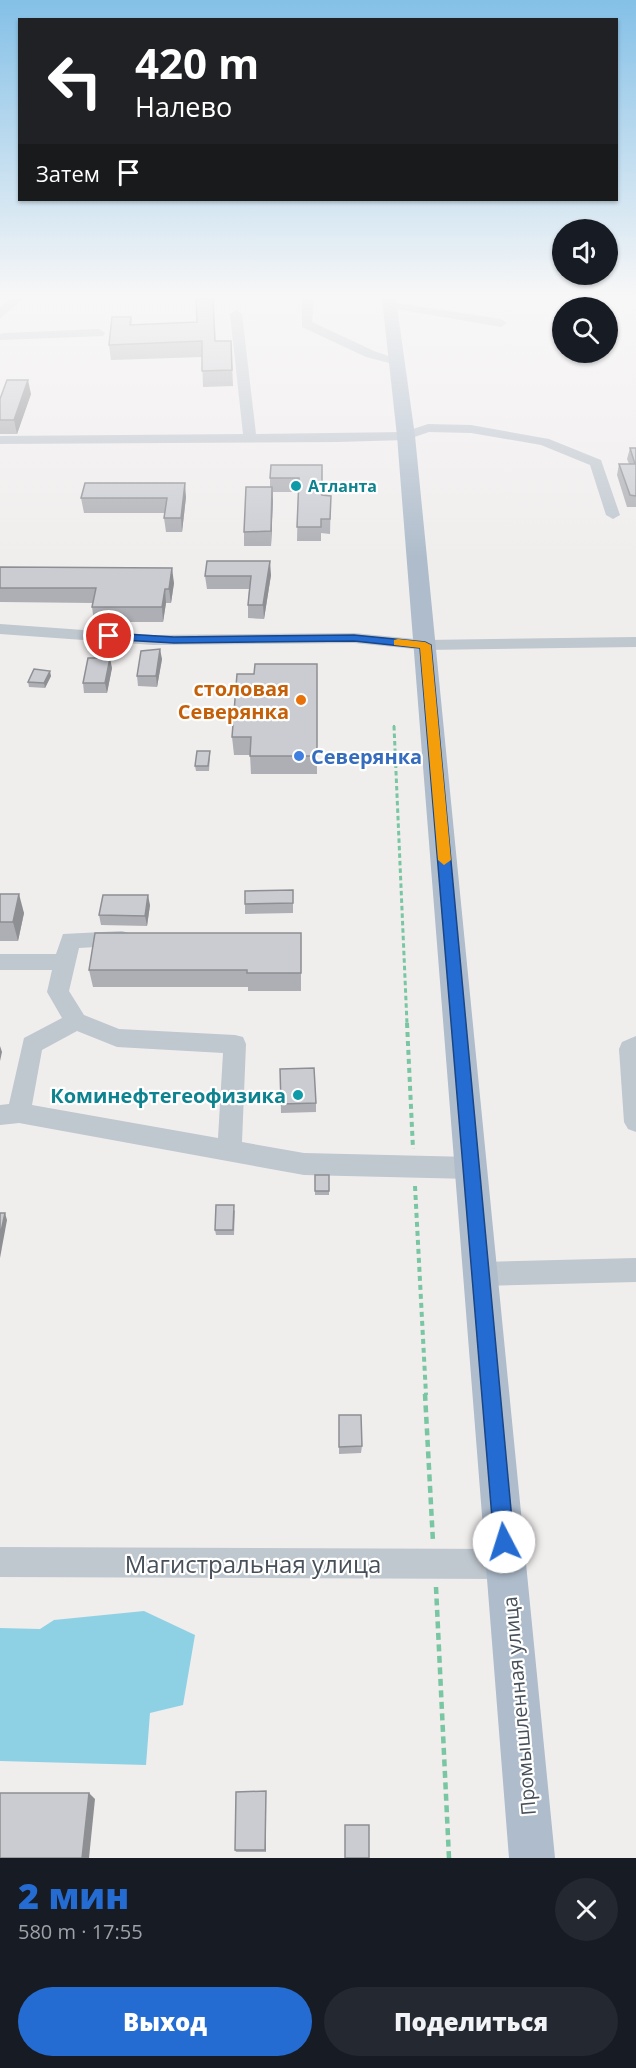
<!DOCTYPE html>
<html lang="ru">
<meta charset="utf-8">
<style>
body{margin:0;font-family:"Open Sans",sans-serif;background:#242831;color:#f1f3f6;height:100vh;display:flex;flex-direction:column;font-size:22px;white-space:nowrap}
*{box-sizing:border-box;margin:0}
p{font-size:20px;color:#9ea1a6}
.icon{flex:none;width:33px;height:33px;fill:none;stroke:currentColor;stroke-width:2;stroke-linecap:round;stroke-linejoin:round}
.map{position:relative;height:1858px;overflow:hidden}
.drawer{display:flex;flex-direction:column;background:#171b24;flex:1}
.drawer>*{flex:none}
.guide{position:absolute;left:18px;top:18px;width:600px;height:183px;border-radius:0px;box-shadow:0 2px 4px #0004;background:#202124;color:#fff;overflow:hidden}
.fabs{position:absolute;left:552px;top:219px;display:grid;gap:12px}
.fabs a{display:grid;place-items:center;width:66px;height:66px;border-radius:50%;background:#171b24;box-shadow:0 2px 4px #0004;font-size:30px}
.pin{position:absolute;display:grid;place-items:center;width:51px;height:51px;color:#fff;margin:-26px;border:3px solid #fff;border-radius:50%;box-shadow:0 2px 6px #0007}
.me{position:absolute;width:66px;margin:-33px;rotate:355deg;stroke-linejoin:round;filter:drop-shadow(0 0 4px #0008)}
.turn{display:flex;align-items:center;gap:21px;height:126px;padding:0 18px;font-size:27px}
.turn .icon{width:78px;height:78px;stroke-width:2.5}
.turn b{display:block;font-size:42px;line-height:51px}
.then{display:flex;align-items:center;height:57px;padding:0 18px;background:#0003;gap:12px;font-size:22px}
.round{display:grid;place-items:center;flex:none;width:63px;height:63px;border-radius:32px;background:#242831}
.overview{display:flex;align-items:center;justify-content:space-between;height:102px;padding:0 18px}
h1{font-size:36px;font-weight:800;line-height:45px;color:#256cd2}
.button{display:flex;gap:12px;margin-top:auto;padding:12px 18px}
.button a{flex:1;height:69px;border-radius:36px;background:#256cd2;color:#fff;font-size:24px;font-weight:800;line-height:69px;text-align:center}
.button a+a{background:#242831;color:#f1f3f6}
.map>svg:first-child{display:block}
.water{fill:#8ed1e5}
.lines{fill:none;stroke-linecap:round;stroke-linejoin:round}
.path-far3{stroke:#78c7a2;stroke-width:2;stroke-dasharray:4 2;stroke-linecap:butt}
.path-far2{stroke:#78c7a2;stroke-width:3;stroke-dasharray:4.5 3;stroke-linecap:butt}
.path-far1{stroke:#78c7a2;stroke-width:4;stroke-dasharray:5 4;stroke-linecap:butt}
.path{stroke:#78c7a2;stroke-width:4.5;stroke-dasharray:7 4.5;stroke-linecap:butt}
.minor{fill:#bfc7cf;fill-rule:evenodd}
.major{fill:#aebccb;fill-rule:evenodd}
.wall{fill:#aeafb5}
.shaded-wall{fill:#8d8f93}
.building{fill:#caccd2;stroke:#8d8f93;stroke-width:1.5}
.route{fill:#256cd2;stroke:#184688;stroke-width:1.5}
.slow{fill:#f59e0b}
.culture-dot{fill:#0f9aa8;stroke:#fff;stroke-width:2}
.food-dot{fill:#e8710a;stroke:#fff;stroke-width:2}
.shop-dot{fill:#3f7fe0;stroke:#fff;stroke-width:2}
.labels{text-anchor:middle;dominant-baseline:central;stroke-width:4.5;stroke-linejoin:round;paint-order:stroke}
.far-culture-label{font-size:16px;font-weight:bold;fill:#0d838f;stroke:#fff;text-anchor:start}
.food-label{font-size:20px;font-weight:bold;fill:#c56008;stroke:#fff;text-anchor:end}
.shop-label{font-size:20px;font-weight:bold;fill:#366cbe;stroke:#fff;text-anchor:start}
.culture-label{font-size:20px;font-weight:bold;fill:#0d838f;stroke:#fff;text-anchor:end}
.street-label{font-size:20px;fill:#475059;stroke:#fff}
.near-street-label{font-size:24px;fill:#475059;stroke:#fff}
</style>
<div class="map">
<svg width="636" height="1858" viewBox="0 0 636 1858">
<rect width="100%" height="100%" fill="#f0eded"/>
<polygon class="water" points="144,1611 195,1635 183,1705 150,1713 146,1765 0,1761 0,1628 40,1629 54,1620"/>
<g class="lines">
<polyline class="path-far3" points="394,725 394,727"/>
<polyline class="path-far2" points="394,726 407,1024"/>
<g class="path-far1">
<polyline points="407,1023 413,1149"/>
<polyline points="415,1186 426,1395"/>
</g>
<g class="path">
<polyline points="425,1394 433,1542"/>
<polyline points="436,1587 449,1858"/>
</g>
<g class="minor">
<polygon points="9,299 22,299 0,319 0,308"/>
<polygon points="302,299 314,299 312,322 374,351 403,361 397,365 366,357 302,327"/>
<polygon points="389,302 501,319 507,323 501,327 385,307 383,305"/>
<polygon points="236,310 242,314 256,434 404,432 428,424 471,425 549,439 601,460 620,515 613,519 606,515 590,465 541,445 471,433 429,432 406,440 337,442 0,444 0,436 243,434 230,314"/>
<polygon points="99,329 105,333 103,336 0,340 0,334 4,333"/>
<polygon points="0,624 153,635 354,633 425,640 636,637 636,647 425,650 354,643 153,645 0,634"/>
<path d="M122,931L129,933L133,939L129,945L79,948L69,991L84,1015L119,1029L235,1035L243,1037L246,1044L242,1142L304,1153L471,1157L480,1160L483,1168L480,1176L471,1179L304,1175L19,1123L0,1125V1105L9,1104L24,1038L62,1018L47,992L52,970H0V954H56L63,934ZM77,1031L117,1047L223,1053L218,1138L32,1105L42,1050Z"/>
<polygon points="636,1036 636,1132 628,1129 624,1122 619,1049 622,1042"/>
<polygon points="636,1258 636,1282 481,1286 472,1283 468,1274 472,1265 481,1262"/>
<polygon points="0,1547 506,1549 517,1553 521,1564 517,1575 506,1579 0,1577"/>
</g>
<polygon class="major" points="382,299 396,299 415,436 555,1858 509,1858 397,436"/>
</g>
<g class="wall">
<polygon points="131,317 132,325 215,341 231,341 233,386 203,387 202,357 111,360 109,345"/>
<polygon points="31,394 17,434 0,434 0,399"/>
<polygon points="630,448 636,448 636,507 627,507 617,475 619,464 629,464 627,459"/>
<polygon points="322,465 322,495 331,496 330,534 321,533 321,541 297,541 298,492 273,492 271,546 244,546 244,532 270,487 270,478"/>
<polygon points="186,497 182,532 166,532 164,518 165,513 84,513 81,498"/>
<polygon points="0,567 174,583 171,603 166,603 163,622 94,622 92,607 93,603 0,602"/>
<polygon points="271,575 264,619 248,618 248,605 249,589 207,589 205,576"/>
<polygon points="162,659 157,687 138,686 137,676"/>
<polygon points="317,664 317,774 251,774 250,755 234,755 232,737 254,674"/>
<polygon points="112,668 107,693 84,693 83,683"/>
<polygon points="51,676 45,688 29,687 28,682"/>
<polygon points="210,756 209,771 196,771 195,766"/>
<polygon points="293,890 293,913 245,914 245,904"/>
<polygon points="0,894 24,913 18,941 0,941"/>
<polygon points="150,905 147,926 101,925 99,915"/>
<polygon points="301,933 301,991 248,991 248,987 93,987 89,970"/>
<polygon points="280,1069 316,1103 316,1112 281,1113"/>
<rect x="315" y="1175" width="14" height="20"/>
<polygon points="235,1210 234,1235 216,1235 215,1230"/>
<polygon points="339,1415 362,1446 361,1453 339,1454"/>
<polygon points="266,1794 266,1852 236,1852 235,1850"/>
</g>
<g class="shaded-wall">
<polygon points="28,380 31,394 17,434 14,420"/>
<polygon points="185,483 186,497 182,532 181,518"/>
<polygon points="272,487 273,501 271,546 271,531"/>
<polygon points="270,561 271,575 264,619 263,605"/>
<polygon points="172,568 174,583 171,603 169,589"/>
<polygon points="165,589 166,603 163,622 162,607"/>
<polygon points="160,649 162,659 157,687 156,676"/>
<polygon points="110,658 112,668 107,693 105,683"/>
<polygon points="50,671 51,676 45,688 44,683"/>
<polygon points="19,894 24,913 18,941 13,922"/>
<polygon points="148,895 150,905 147,926 145,916"/>
<polygon points="0,1046 2,1052 0,1061"/>
<polygon points="5,1213 7,1220 0,1258 0,1236"/>
<polygon points="266,1791 266,1852 265,1850"/>
<polygon points="89,1793 95,1799 89,1858 82,1858"/>
</g>
<g class="building">
<polygon points="196,299 213,299 215,341 231,341 232,370 202,371 202,341 109,345 112,317 131,317 130,325 197,322"/>
<polygon points="7,380 28,380 14,420 0,420 0,399"/>
<polygon points="630,448 636,448 636,496 630,495 619,464 635,464"/>
<polygon points="271,465 322,465 322,495 331,496 330,519 321,519 321,527 297,527 299,478 270,478"/>
<polygon points="85,483 185,483 181,518 164,518 167,498 81,498"/>
<polygon points="246,487 272,487 271,531 244,532"/>
<polygon points="207,561 270,561 263,605 248,605 251,576 205,576"/>
<polygon points="0,567 172,568 169,589 165,589 162,607 92,607 96,588 0,588"/>
<polygon points="160,649 156,676 137,676 141,651"/>
<polygon points="88,658 110,658 105,683 83,683"/>
<polygon points="255,664 317,664 317,756 250,756 251,737 232,737 237,674 254,674"/>
<polygon points="34,669 50,671 44,683 28,682"/>
<polygon points="197,751 210,751 208,766 195,766"/>
<polygon points="293,890 293,903 245,904 245,891"/>
<polygon points="0,894 19,894 13,922 0,922"/>
<polygon points="103,895 148,895 145,916 99,915"/>
<polygon points="95,933 301,933 301,973 247,973 247,970 89,970"/>
<polygon points="314,1068 316,1103 281,1104 280,1069"/>
<rect x="315" y="1175" width="14" height="16"/>
<polygon points="216,1205 234,1205 233,1230 215,1230"/>
<polygon points="0,1213 5,1213 0,1236"/>
<polygon points="339,1415 361,1415 362,1446 339,1447"/>
<polygon points="266,1791 265,1850 235,1850 236,1792"/>
<polygon points="0,1793 89,1793 82,1858 0,1858"/>
<rect x="345" y="1825" width="24" height="33"/>
</g>
<linearGradient id="sky" x2="0" y2="1"><stop stop-color="#84c0e7"/><stop offset="0.53" stop-color="#f8f7f7"/><stop offset="1" stop-color="#f8f7f7" stop-opacity="0"/></linearGradient>
<rect width="636" height="559" fill="url(#sky)"/>
<polygon class="route" points="109,633 174,637 354,635 425,642 431,645 514,1542 511,1549 504,1552 497,1549 494,1542 420,648 354,641 174,643 105,639 104,636"/>
<polygon class="slow" points="398,639 425,642 431,645 451,860 444,865 438,860 420,648 394,645 394,640"/>
<g class="culture-dot">
<circle cx="296" cy="486" r="6"/>
<circle cx="298" cy="1095" r="6"/>
</g>
<circle class="food-dot" cx="301" cy="700" r="6"/>
<circle class="shop-dot" cx="299" cy="756" r="6"/>
<g class="labels">
<g class="far-culture-label">
<text x="308" y="486">Атланта</text>
</g>
<g class="food-label">
<text x="289" y="688">столовая<tspan x="289" dy="23">Северянка</tspan></text>
</g>
<g class="shop-label">
<text x="311" y="756">Северянка</text>
</g>
<g class="culture-label">
<text x="286" y="1095">Коминефтегеофизика</text>
</g>
<g class="street-label">
<text transform="translate(519 1706) rotate(-95)">Промышленная улица</text>
</g>
<g class="near-street-label">
<text x="253" y="1563">Магистральная улица</text>
</g>
</g>
</svg>
<div class="fabs">
<a><svg class="icon" aria-label="sound" viewBox="0 0 24 24"><path d="M4 9h4l5-4v14l-5-4H4zM17 9q2 3 0 6"/></svg></a>
<a><svg class="icon" aria-label="search" viewBox="0 0 24 24"><circle cx="10" cy="10" r="6"/><path d="M15 15l6 6"/></svg></a>
</div>
<div class="pin" style="left:109px;top:636px;background:#d93025"><svg class="icon" aria-label="arrive" viewBox="0 0 24 24"><path d="M6 21V4h12l-3 4 3 4H6"/></svg></div>
<svg class="me" style="left:504px;top:1542px" viewBox="-20 -20 40 40"><circle r="19" fill="#fff"/><path d="M0-13L10 11 0 6-10 11z" fill="#256cd2"/></svg>
<div class="guide">
<div class="turn"><svg class="icon" aria-label="left" viewBox="0 0 24 24"><path d="M17 20v-9H6M10 6l-5 5 5 5"/></svg><div><b>420 m</b>Налево</div></div>
<div class="then">Затем<svg class="icon" aria-label="arrive" viewBox="0 0 24 24"><path d="M6 21V4h12l-3 4 3 4H6"/></svg></div>
</div>
</div>
<section class="drawer">
<div class="overview"><div><h1>2 мин</h1><p>580 m · 17:55</p></div><a class="round"><svg class="icon" aria-label="close" viewBox="0 0 24 24"><path d="M6 6l12 12M18 6L6 18"/></svg></a></div>
<div class="button"><a>Выход</a><a>Поделиться</a></div>
</section>
